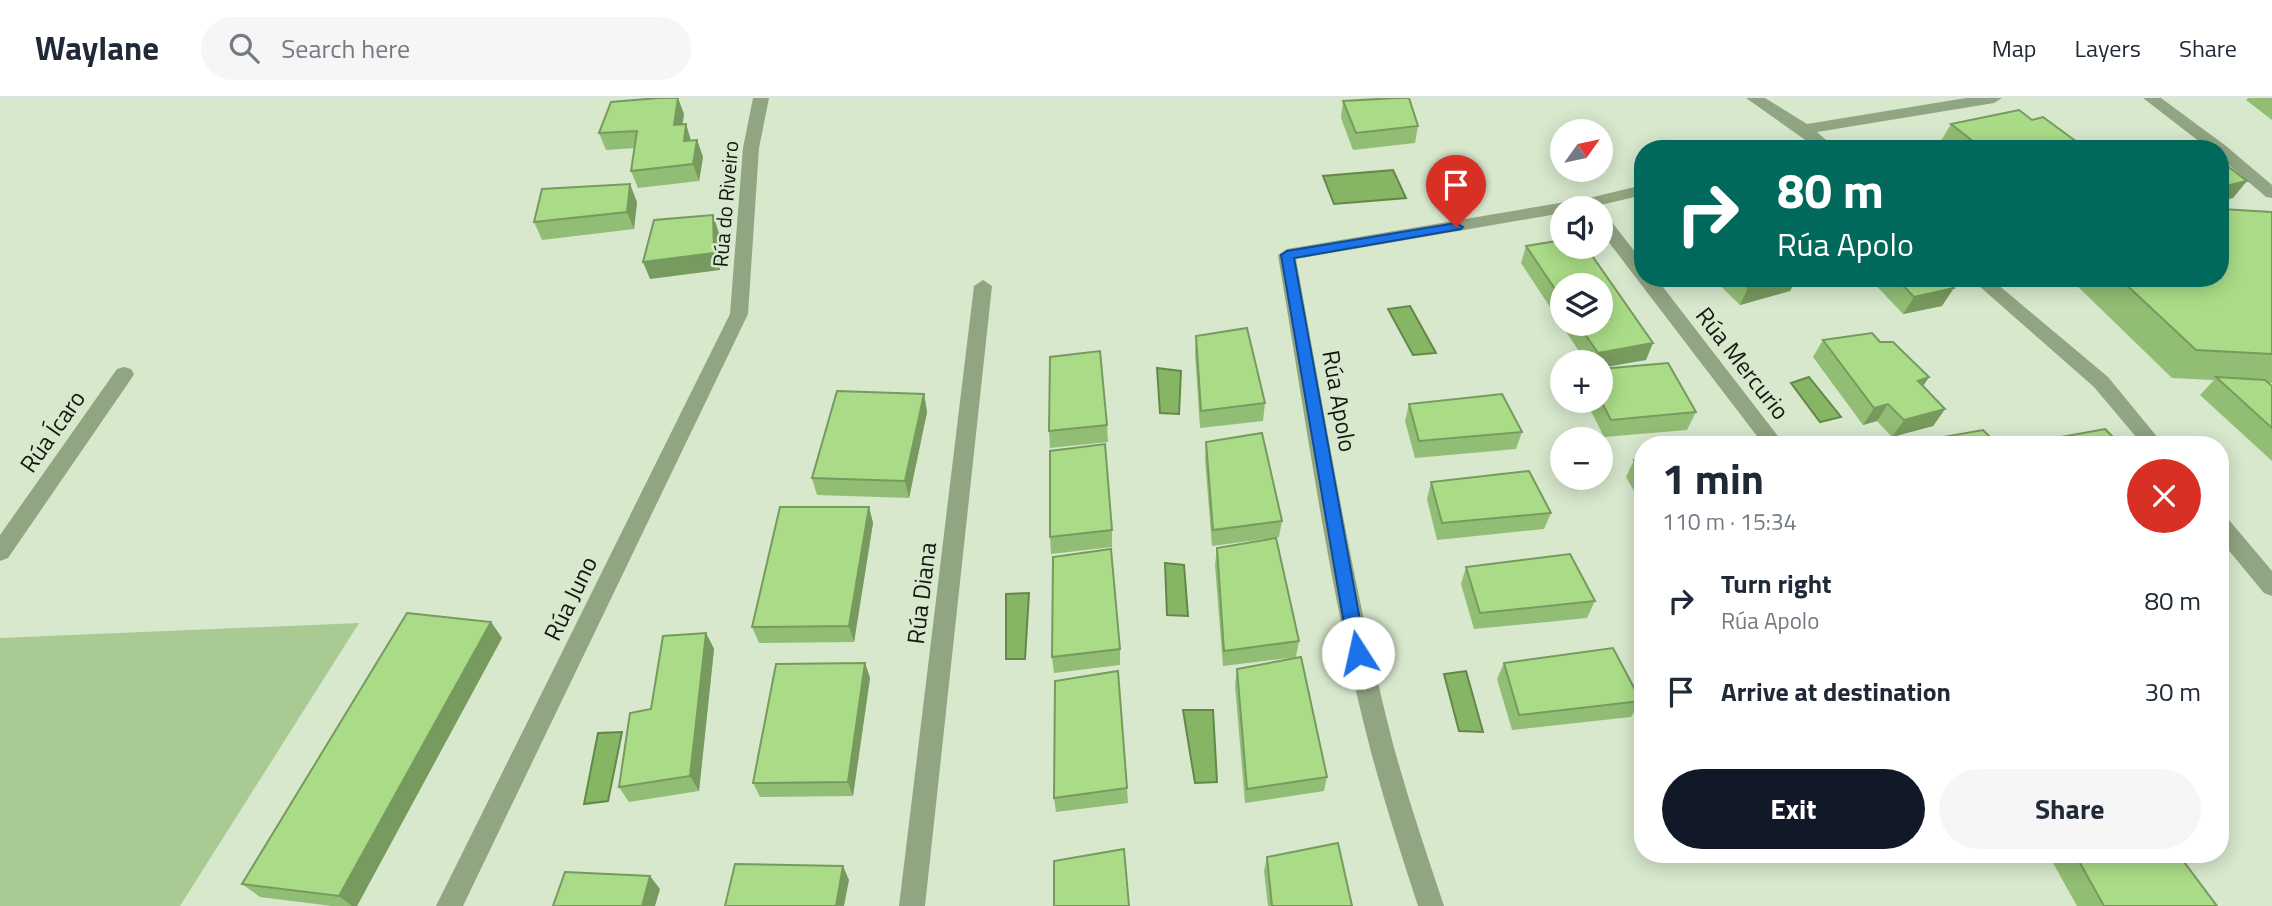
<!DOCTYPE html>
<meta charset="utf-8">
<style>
body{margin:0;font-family:"Titillium Web",sans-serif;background:#f6f6f7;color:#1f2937;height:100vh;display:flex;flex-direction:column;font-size:26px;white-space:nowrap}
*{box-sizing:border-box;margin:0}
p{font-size:23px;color:#747a83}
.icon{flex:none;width:38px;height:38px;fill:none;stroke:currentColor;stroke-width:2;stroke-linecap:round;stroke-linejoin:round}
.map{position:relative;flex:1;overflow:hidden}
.side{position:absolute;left:1634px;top:338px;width:595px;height:427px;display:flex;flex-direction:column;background:#fff;border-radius:28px;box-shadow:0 4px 18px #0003}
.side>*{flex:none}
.hud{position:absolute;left:1634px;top:42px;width:595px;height:147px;border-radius:28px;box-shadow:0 4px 18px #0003;background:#00695c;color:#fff;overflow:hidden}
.needle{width:46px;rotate:57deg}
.buttons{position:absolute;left:1550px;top:21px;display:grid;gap:14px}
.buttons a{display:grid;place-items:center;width:63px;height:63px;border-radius:50%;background:#fff;box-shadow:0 4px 18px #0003;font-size:35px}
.pin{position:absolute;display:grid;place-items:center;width:60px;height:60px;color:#fff;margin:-72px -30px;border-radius:50% 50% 50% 0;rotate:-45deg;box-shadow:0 0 7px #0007}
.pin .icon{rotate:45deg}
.me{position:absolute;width:77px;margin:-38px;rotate:350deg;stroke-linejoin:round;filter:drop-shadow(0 0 5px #0008)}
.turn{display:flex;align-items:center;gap:24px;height:147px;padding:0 28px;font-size:32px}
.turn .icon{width:91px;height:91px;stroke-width:2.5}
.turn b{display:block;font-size:49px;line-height:60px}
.round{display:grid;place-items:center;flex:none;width:74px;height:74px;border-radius:37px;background:#f6f6f7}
.summary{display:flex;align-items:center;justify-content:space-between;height:119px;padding:0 28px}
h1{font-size:42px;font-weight:700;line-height:52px}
.primary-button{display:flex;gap:14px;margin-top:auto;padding:14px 28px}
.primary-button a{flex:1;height:80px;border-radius:42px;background:#111827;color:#fff;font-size:28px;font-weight:700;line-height:80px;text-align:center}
.primary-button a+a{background:#f6f6f7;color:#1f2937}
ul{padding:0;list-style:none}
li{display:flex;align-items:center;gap:21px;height:91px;padding:0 28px}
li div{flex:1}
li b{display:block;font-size:26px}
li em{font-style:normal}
header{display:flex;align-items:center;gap:42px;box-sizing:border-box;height:98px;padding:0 35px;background:#fff;border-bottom:2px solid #e0e1e3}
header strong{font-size:33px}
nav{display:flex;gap:38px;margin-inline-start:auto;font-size:24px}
.search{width:490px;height:63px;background:#f6f6f7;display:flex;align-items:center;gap:18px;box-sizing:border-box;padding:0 24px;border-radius:38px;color:#747a83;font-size:26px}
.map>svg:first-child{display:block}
.green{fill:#a9ca92}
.water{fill:#86b663;stroke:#64874a;stroke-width:2}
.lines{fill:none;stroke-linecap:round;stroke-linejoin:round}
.minor{fill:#90a582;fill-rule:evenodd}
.wall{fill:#92bd74;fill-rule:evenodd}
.shaded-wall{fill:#779a5e}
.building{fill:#aadc87;stroke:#779a5e;stroke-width:2}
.route{fill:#1a73e8;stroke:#114b97;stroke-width:2}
.labels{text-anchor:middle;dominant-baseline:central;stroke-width:5;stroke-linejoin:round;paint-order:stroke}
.far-street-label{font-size:21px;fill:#131910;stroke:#d7e8cd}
.street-label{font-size:24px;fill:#131910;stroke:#d7e8cd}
</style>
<header>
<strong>Waylane</strong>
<div class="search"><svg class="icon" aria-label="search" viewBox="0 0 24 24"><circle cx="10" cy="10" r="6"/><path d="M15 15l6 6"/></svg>Search here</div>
<nav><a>Map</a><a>Layers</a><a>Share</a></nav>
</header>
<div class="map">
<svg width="2272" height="808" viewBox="0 0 2272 808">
<rect width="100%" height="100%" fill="#d7e8cd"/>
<polygon class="green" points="359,525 180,808 0,808 0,540"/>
<g class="water">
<polygon points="1393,72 1406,100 1334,106 1323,78"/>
<polygon points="1410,208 1436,255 1413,257 1388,211"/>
<polygon points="1157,270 1181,273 1179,316 1160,315"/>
<polygon points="1809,279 1841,319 1820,324 1791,285"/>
<polygon points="1165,465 1184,467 1188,518 1167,517"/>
<polygon points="1029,495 1025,561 1006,561 1006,496"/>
<polygon points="1466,573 1483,634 1459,633 1444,576"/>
<polygon points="1183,612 1213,612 1217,684 1195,685"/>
<polygon points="622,634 608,703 584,706 598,635"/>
</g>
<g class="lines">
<g class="minor">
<polygon points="753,0 769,0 759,50 748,216 463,808 436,808 730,216 743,50"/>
<polygon points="1746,0 1765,0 1807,26 1966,0 2002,0 1994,5 1817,34 1836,51 1818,51"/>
<polygon points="2143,0 2161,0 2226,48 2272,87 2272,100 2266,99 2221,60 2221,51 2209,51"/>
<path d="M1643,87V97L1588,110H1563V115L1296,161C1326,323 1352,486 1393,646C1408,701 1426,754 1444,808H1418C1401,756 1384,703 1370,650C1328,488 1306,322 1278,157L1287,151L1589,100Z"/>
<polygon points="1601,117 1607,118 1643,164 1643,180 1656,180 1784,346 1763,346 1601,134"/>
<polygon points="1970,180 1990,180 2108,279 2163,346 2142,346 2094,289"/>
<polygon points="983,182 992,188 925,808 899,808 974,188"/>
<polygon points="124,269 131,271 134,276 131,281 8,460 0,463 0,437 117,271"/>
<polygon points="2221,420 2229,422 2272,473 2272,498 2264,495 2221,443"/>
</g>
</g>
<g class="wall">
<polygon points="2248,0 2272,0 2272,22 2246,2"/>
<polygon points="1343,3 1418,28 1415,45 1353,52 1341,20"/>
<polygon points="684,16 682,26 686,26 691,43 697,42 703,59 699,83 638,90 631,73 635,50 606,52 599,35"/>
<polygon points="2032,22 2077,44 2073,51 1950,51 1941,43 1951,26"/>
<polygon points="637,104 634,131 542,142 534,124"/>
<polygon points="2272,114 2272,285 2268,285 2272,288 2272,363 2200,297 2214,282 2172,280 2069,180 2221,180"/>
<path d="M1526,148L1646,262L1586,264L1521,165ZM1563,187L1601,226H1563Z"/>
<polygon points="1712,180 1797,180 1790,193 1740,207"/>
<polygon points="1869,180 1945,180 1942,208 1903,216"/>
<polygon points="1196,238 1265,305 1263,323 1200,330 1195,255"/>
<polygon points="1823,242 1880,244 1929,279 1923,288 1945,311 1933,328 1892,339 1877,323 1863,327 1813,259"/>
<polygon points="924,296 927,314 909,400 817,397 812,380"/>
<polygon points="1586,303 1601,303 1696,314 1687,332 1604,339"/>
<polygon points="1409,306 1522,334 1516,351 1415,360 1405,323"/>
<polygon points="1107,327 1108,344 1050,350 1049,333"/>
<polygon points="1943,339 1997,346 1937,346"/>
<polygon points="2045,342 2120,346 2041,346"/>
<polygon points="1206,344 1282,423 1279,439 1212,448 1205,361"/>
<polygon points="1634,362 1643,362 1643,409 1626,379"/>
<polygon points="1431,384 1551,415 1544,431 1437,442 1427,401"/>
<polygon points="869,409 873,425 854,544 759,545 752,529"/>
<polygon points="1112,432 1112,449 1051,456 1050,439"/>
<polygon points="1217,450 1299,543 1296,559 1223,568 1215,467"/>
<polygon points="1466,469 1595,503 1587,520 1474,531 1461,486"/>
<polygon points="491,524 502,540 357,808 332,808 260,799 242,786"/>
<polygon points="706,535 714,551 699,693 629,704 619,689 651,611"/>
<polygon points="1120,551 1120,567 1054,575 1052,559"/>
<polygon points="865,565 870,580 853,698 760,699 753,685"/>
<polygon points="1504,565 1641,603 1631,619 1512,632 1497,581"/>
<polygon points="1237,571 1327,679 1324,693 1245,705 1235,587"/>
<polygon points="1127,690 1128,705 1056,714 1054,700"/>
<polygon points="2048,756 2178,756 2217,808 2077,808"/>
<polygon points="1267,759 1352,808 1268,808 1264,773"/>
</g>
<g class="shaded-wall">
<polygon points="678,0 684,16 680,44 674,27"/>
<polygon points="686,26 691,43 684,43"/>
<polygon points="697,42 703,59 699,83 693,66"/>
<polygon points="2077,44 2073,51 2063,51 2066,47"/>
<polygon points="2247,83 2233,100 2221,103 2221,89"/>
<polygon points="630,86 637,104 634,131 627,114"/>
<polygon points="713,117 719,135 720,172 650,181 643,164"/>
<polygon points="1784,180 1797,180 1790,193 1740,207 1748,190"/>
<polygon points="1954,190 1942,208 1903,216 1914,199"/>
<polygon points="1653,245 1646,262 1601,270 1601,264 1594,264 1598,255"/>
<polygon points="1929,279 1917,297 1918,283"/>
<polygon points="924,296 927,314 909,400 905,383"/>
<polygon points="1888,306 1877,323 1863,327 1874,310"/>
<polygon points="1945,311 1933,328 1892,339 1904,322"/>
<polygon points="869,409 873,425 854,544 849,528"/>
<polygon points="491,524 502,540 357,808 352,808 339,798"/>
<polygon points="706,535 714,551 699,693 690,678"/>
<polygon points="865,565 870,580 853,698 848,684"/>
<polygon points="843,768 849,782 844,808 836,808"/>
<polygon points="650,778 660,791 655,808 642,808"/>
</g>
<g class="building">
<polygon points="659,0 678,0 674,27 686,26 684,43 697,42 693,66 631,73 637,33 599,35 611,4"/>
<polygon points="1396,0 1409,0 1418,28 1356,35 1343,3"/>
<polygon points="2019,12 2032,22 2043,19 2077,44 2066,47 2071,51 1983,51 1951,26"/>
<polygon points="2195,44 2204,51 2160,51"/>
<polygon points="2221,63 2247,83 2221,89"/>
<polygon points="630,86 627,114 534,124 542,91"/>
<polygon points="2221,111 2272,114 2272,256 2196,252 2119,180 2221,180"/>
<polygon points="713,117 714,155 643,164 654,122"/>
<polygon points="1563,142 1563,149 1586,149 1653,245 1598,255 1578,226 1601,226 1601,187 1563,187 1563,203 1526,148"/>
<polygon points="1738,180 1784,180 1748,190"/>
<polygon points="1896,180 1945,180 1954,190 1914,199"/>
<polygon points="1247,230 1265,305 1201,313 1196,238"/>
<polygon points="1872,235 1880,244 1893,244 1929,279 1918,283 1945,311 1904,322 1888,306 1874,310 1823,242"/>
<polygon points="1100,253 1107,327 1049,333 1050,259"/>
<polygon points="1668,265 1696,314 1611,322 1601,303 1601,271"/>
<polygon points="2216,279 2265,282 2272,288 2272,330"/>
<polygon points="837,293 924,296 905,383 812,380"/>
<polygon points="1502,296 1522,334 1419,343 1409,306"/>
<polygon points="2105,331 2120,346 2049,346 2045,342"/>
<polygon points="1983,332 1997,346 1951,346 1943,339"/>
<polygon points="1262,335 1282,423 1213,432 1206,344"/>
<polygon points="1736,340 1739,346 1686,346 1684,343"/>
<polygon points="1105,346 1112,432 1050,439 1050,353"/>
<polygon points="1634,362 1643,362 1643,378"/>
<polygon points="1529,373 1551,415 1442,425 1431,384"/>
<polygon points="780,409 869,409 849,528 752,529"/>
<polygon points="1276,440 1299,543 1224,553 1217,450"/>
<polygon points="1111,451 1120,551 1052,559 1053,459"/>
<polygon points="1570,456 1595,503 1480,515 1466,469"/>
<polygon points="407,515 491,524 339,798 242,786"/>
<polygon points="706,535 690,678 619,689 630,615 651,611 663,538"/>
<polygon points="1613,550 1641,603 1519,617 1504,565"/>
<polygon points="1301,559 1327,679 1247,691 1237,571"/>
<polygon points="865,565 848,684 753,685 776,566"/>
<polygon points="1118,573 1127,690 1054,700 1055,583"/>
<polygon points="1338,745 1352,808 1272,808 1267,759"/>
<polygon points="1124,751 1129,808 1054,808 1054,763"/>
<polygon points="2075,756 2178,756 2217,808 2104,808"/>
<polygon points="735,766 843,768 836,808 725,808"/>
<polygon points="565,774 650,778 642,808 553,808"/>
</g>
<polygon class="route" points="1456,125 1463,129 1461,131 1294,160 1366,555 1364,560 1358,562 1351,560 1349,555 1281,157 1287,153"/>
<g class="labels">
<g class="far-street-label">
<text transform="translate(725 106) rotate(-85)">Rúa do Riveiro</text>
</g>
<g class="street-label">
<text transform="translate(1743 265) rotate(52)">Rúa Mercurio</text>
<text transform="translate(1340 303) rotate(80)">Rúa Apolo</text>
<text transform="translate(52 333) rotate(-55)">Rúa Ícaro</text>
<text transform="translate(921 495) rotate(-83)">Rúa Diana</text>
<text transform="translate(570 500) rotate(-64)">Rúa Juno</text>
</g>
</g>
</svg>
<div class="buttons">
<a><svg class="needle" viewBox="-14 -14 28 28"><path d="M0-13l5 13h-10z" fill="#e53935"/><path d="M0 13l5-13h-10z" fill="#747a83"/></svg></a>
<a><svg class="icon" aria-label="sound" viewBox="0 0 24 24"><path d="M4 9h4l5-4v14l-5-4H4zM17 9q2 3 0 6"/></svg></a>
<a><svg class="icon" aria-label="layers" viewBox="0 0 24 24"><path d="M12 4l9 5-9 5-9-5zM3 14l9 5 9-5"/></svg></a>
<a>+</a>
<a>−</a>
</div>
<div class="pin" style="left:1456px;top:129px;background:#d93025"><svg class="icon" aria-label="arrive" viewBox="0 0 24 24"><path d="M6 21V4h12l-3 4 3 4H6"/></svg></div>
<svg class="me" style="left:1358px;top:555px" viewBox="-20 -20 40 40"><circle r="19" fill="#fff"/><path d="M0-13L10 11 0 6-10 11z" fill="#1a73e8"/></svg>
<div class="hud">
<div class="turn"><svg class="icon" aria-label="right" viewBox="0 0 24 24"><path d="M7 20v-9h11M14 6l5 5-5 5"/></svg><div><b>80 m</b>Rúa Apolo</div></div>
</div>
<section class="side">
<div class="summary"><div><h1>1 min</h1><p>110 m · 15:34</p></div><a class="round" style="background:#d93025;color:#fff"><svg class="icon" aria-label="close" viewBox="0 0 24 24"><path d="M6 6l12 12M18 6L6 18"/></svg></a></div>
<ul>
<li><svg class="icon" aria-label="right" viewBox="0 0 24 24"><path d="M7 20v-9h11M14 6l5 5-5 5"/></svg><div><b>Turn right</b><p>Rúa Apolo</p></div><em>80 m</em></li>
<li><svg class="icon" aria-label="arrive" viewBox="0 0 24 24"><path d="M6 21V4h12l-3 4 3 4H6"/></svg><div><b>Arrive at destination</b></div><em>30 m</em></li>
</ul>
<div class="primary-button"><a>Exit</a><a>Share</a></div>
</section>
</div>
